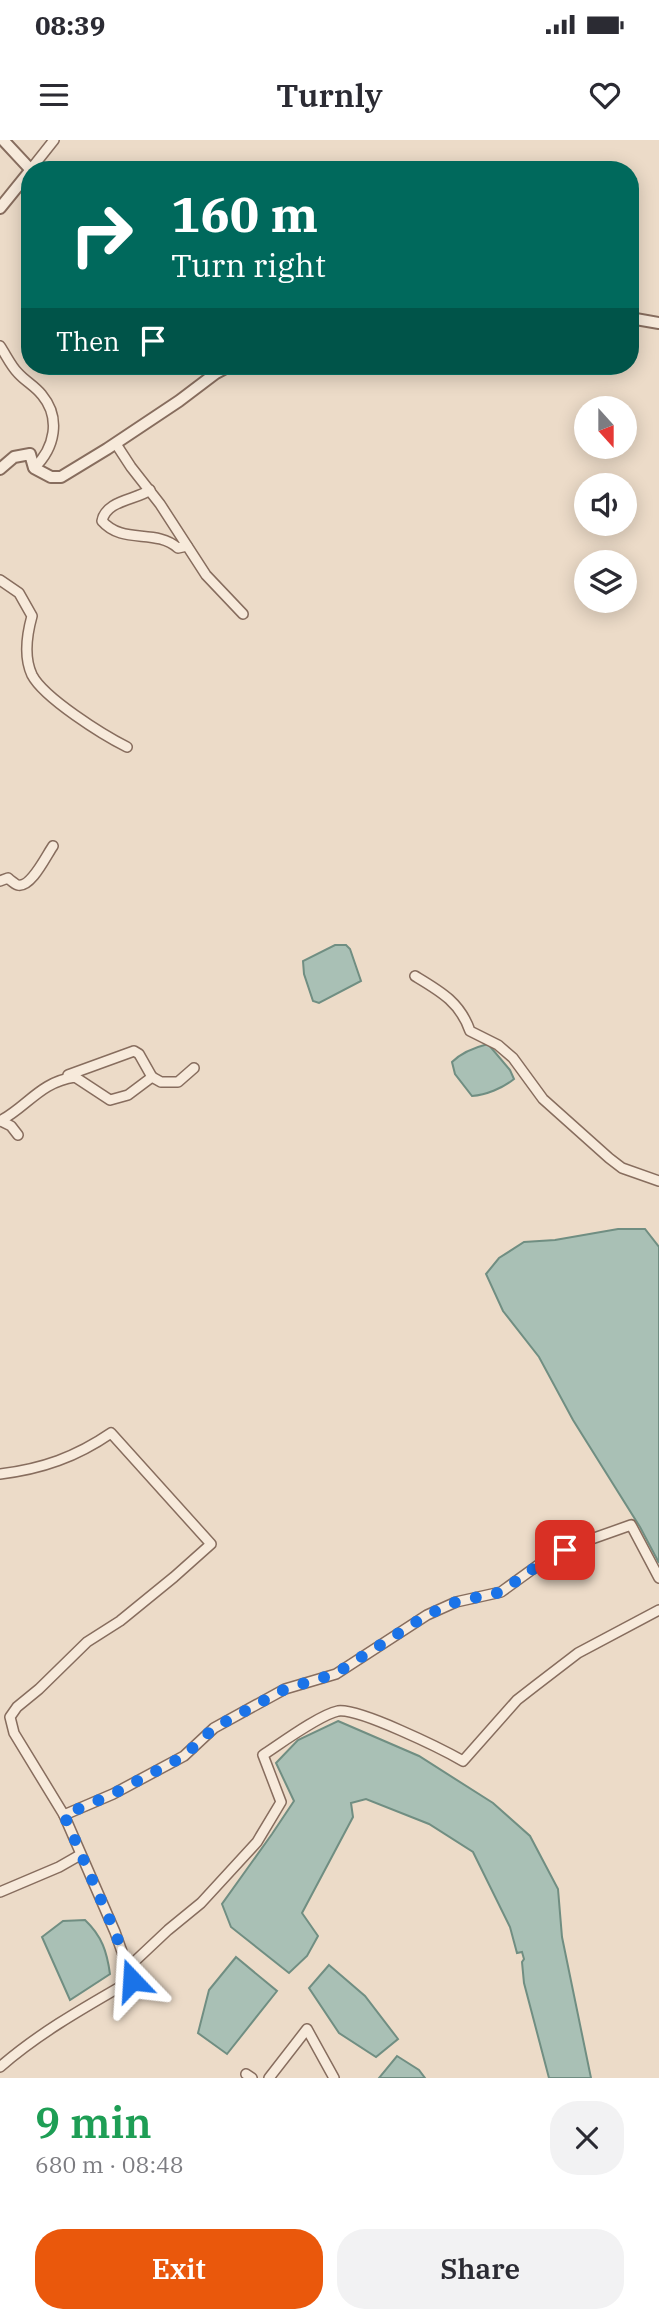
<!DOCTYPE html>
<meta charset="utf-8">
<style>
body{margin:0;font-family:"IBM Plex Serif",serif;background:#f2f2f3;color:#2b2b33;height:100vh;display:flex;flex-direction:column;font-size:26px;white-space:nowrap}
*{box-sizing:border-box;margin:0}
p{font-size:23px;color:#7c7c81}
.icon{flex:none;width:38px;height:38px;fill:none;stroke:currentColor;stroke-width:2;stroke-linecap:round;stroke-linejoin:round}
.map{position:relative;height:1938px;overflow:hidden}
.side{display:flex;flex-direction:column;background:#fff;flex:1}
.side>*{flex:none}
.guide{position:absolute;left:21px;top:21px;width:618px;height:214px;border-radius:28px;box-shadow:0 4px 18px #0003;background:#00695c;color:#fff;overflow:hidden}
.needle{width:46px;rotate:159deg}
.buttons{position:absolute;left:574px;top:256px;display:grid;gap:14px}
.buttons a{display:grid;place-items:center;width:63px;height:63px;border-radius:50%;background:#fff;box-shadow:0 4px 18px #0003;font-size:35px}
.pin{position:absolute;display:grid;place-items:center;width:60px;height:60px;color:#fff;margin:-30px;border-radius:14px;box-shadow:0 4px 10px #0006}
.me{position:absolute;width:77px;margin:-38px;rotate:340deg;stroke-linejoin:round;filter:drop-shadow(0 0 5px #0008)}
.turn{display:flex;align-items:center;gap:24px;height:147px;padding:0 35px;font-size:32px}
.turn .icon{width:91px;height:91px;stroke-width:2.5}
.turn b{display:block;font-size:49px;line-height:60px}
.then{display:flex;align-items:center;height:66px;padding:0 35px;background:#0003;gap:14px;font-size:26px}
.round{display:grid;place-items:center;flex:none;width:74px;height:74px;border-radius:28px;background:#f2f2f3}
.head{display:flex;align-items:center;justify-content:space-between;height:119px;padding:0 35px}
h1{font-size:42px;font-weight:600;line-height:52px;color:#1e9e55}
.primary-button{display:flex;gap:14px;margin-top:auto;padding:14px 35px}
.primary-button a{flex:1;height:80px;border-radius:28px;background:#ea580c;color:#fff;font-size:28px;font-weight:600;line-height:80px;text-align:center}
.primary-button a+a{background:#f2f2f3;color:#2b2b33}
.status{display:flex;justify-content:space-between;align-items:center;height:49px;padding:0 35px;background:#fff;direction:ltr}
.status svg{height:19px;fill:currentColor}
header{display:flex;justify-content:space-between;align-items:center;height:91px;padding:0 35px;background:#fff;font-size:32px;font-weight:600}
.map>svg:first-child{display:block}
.water{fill:#a9c0b5;stroke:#708e82;stroke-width:2}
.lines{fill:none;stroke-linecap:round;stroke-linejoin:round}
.minor-casing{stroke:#876d5e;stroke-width:12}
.tertiary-casing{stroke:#876d5e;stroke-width:14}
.minor{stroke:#f7eadb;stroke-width:9}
.tertiary{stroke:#f7eadb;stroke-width:10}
.route{stroke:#1a73e8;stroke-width:12;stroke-dasharray:0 21.6}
</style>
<div class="status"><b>08:39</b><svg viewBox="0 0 49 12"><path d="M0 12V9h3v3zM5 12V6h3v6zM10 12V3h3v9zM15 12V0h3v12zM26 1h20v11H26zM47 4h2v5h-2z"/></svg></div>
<header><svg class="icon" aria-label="menu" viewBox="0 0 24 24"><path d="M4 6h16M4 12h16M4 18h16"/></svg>Turnly<svg class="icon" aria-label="heart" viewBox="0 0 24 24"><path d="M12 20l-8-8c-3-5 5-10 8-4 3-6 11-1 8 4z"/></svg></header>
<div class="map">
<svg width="659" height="1938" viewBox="0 0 659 1938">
<rect width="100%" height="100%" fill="#ecdbc8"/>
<g class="water">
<polygon points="335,805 346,805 350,809 361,841 319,863 313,861 304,834 303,821"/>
<path d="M488,904L510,930L514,939C503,948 486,955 472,956L455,934L452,922C462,912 476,907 488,904Z"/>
<polygon points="618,1089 645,1089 659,1107 659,1423 640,1387 573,1280 539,1217 503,1171 486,1134 499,1118 524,1102 555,1100"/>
<polygon points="338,1581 419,1616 493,1663 530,1696 558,1749 562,1797 591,1938 549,1938 524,1843 522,1822 524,1819 522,1812 517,1813 510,1787 473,1712 429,1684 366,1659 351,1663 353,1677 302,1773 318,1796 307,1816 289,1833 231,1787 222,1764 272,1694 294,1661 276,1623 298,1600"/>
<path d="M85,1780C102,1796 107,1812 110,1834L70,1860L42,1797L63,1781Z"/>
<polygon points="236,1817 277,1851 227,1914 198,1893 209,1850"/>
<polygon points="329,1825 365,1856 398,1899 376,1917 339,1893 309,1848"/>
<polygon points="397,1916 419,1930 425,1938 379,1938"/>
</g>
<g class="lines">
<g class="minor-casing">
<g id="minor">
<polyline points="31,29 54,0"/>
<path d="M0,206C6,215 11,226 18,233C25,241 35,246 42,255C61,278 55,308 34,328"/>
<polyline points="116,304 131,327 160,364 206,435 243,474"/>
<path d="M150,350C136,360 106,360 102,381C123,405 155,388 178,408L187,406"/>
<path d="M0,440L19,453L32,476C27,494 24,518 32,535C44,558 103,595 127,607"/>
<path d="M0,741L8,738C9,739 16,745 18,745C31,748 46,716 53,706"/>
<path d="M415,836C440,851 460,862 470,891L498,905L513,918L543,959L609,1018L622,1028L659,1041"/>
<polyline points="68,935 134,911 139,914 152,937"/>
<path d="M0,981C28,966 40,942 75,937L110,960L128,955L152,937L161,942H178L194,928"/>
<polyline points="1,981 11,986 18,995"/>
<path d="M0,1334C42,1329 76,1317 111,1293L211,1404L174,1437L120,1481L87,1502L39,1549L17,1567L10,1577L14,1593L64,1675L115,1792L132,1840"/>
<polyline points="64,1675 113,1654 184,1616 214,1588 285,1549 336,1534 427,1475 456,1462 501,1452 548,1418 583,1402 631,1385 659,1438"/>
<polyline points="0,1752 59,1727 80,1715"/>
<path d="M133,1835L134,1822L168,1790L201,1763L257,1702L281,1662L263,1615C280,1604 319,1575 338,1571C359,1568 442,1609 463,1621L517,1560L535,1546L578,1513L659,1470"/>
<path d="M0,1927C40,1892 87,1866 132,1840"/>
<polyline points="246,1934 252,1938"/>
<polyline points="269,1938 307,1889 334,1938"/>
</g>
</g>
<g class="tertiary-casing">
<g id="tertiary">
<polyline points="3,0 31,30"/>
<polyline points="0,68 30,31"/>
<polyline points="630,178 659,183"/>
<polyline points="0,329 14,317 30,314 34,328 51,337 61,337 107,309 179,261 216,233 229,226"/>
</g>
</g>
<use href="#minor" class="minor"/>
<use href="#tertiary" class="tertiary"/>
</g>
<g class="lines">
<polyline class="route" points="132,1840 115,1792 64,1675 113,1654 184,1616 214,1588 285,1549 335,1534 427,1475 456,1462 501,1452 548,1418 565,1410"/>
</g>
</svg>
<div class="buttons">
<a><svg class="needle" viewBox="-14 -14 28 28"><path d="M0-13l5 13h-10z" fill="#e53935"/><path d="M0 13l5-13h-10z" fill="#7c7c81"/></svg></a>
<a><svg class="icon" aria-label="sound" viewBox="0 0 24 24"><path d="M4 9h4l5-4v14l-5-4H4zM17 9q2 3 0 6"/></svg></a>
<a><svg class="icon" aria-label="layers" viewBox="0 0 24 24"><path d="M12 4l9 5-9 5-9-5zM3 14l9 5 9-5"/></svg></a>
</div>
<div class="pin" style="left:565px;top:1410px;background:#d93025"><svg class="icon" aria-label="arrive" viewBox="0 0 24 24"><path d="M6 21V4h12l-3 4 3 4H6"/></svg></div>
<svg class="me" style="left:132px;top:1840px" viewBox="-20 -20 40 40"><path d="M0-17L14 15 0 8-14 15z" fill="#1a73e8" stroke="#fff" stroke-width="4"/></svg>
<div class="guide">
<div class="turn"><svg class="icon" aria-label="right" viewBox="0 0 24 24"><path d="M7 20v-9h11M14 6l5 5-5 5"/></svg><div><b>160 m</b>Turn right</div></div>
<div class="then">Then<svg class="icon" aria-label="arrive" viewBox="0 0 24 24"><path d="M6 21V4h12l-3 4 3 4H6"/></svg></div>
</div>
</div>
<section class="side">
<div class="head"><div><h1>9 min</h1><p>680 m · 08:48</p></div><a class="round"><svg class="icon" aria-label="close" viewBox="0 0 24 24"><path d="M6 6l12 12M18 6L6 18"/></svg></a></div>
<div class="primary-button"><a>Exit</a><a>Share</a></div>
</section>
